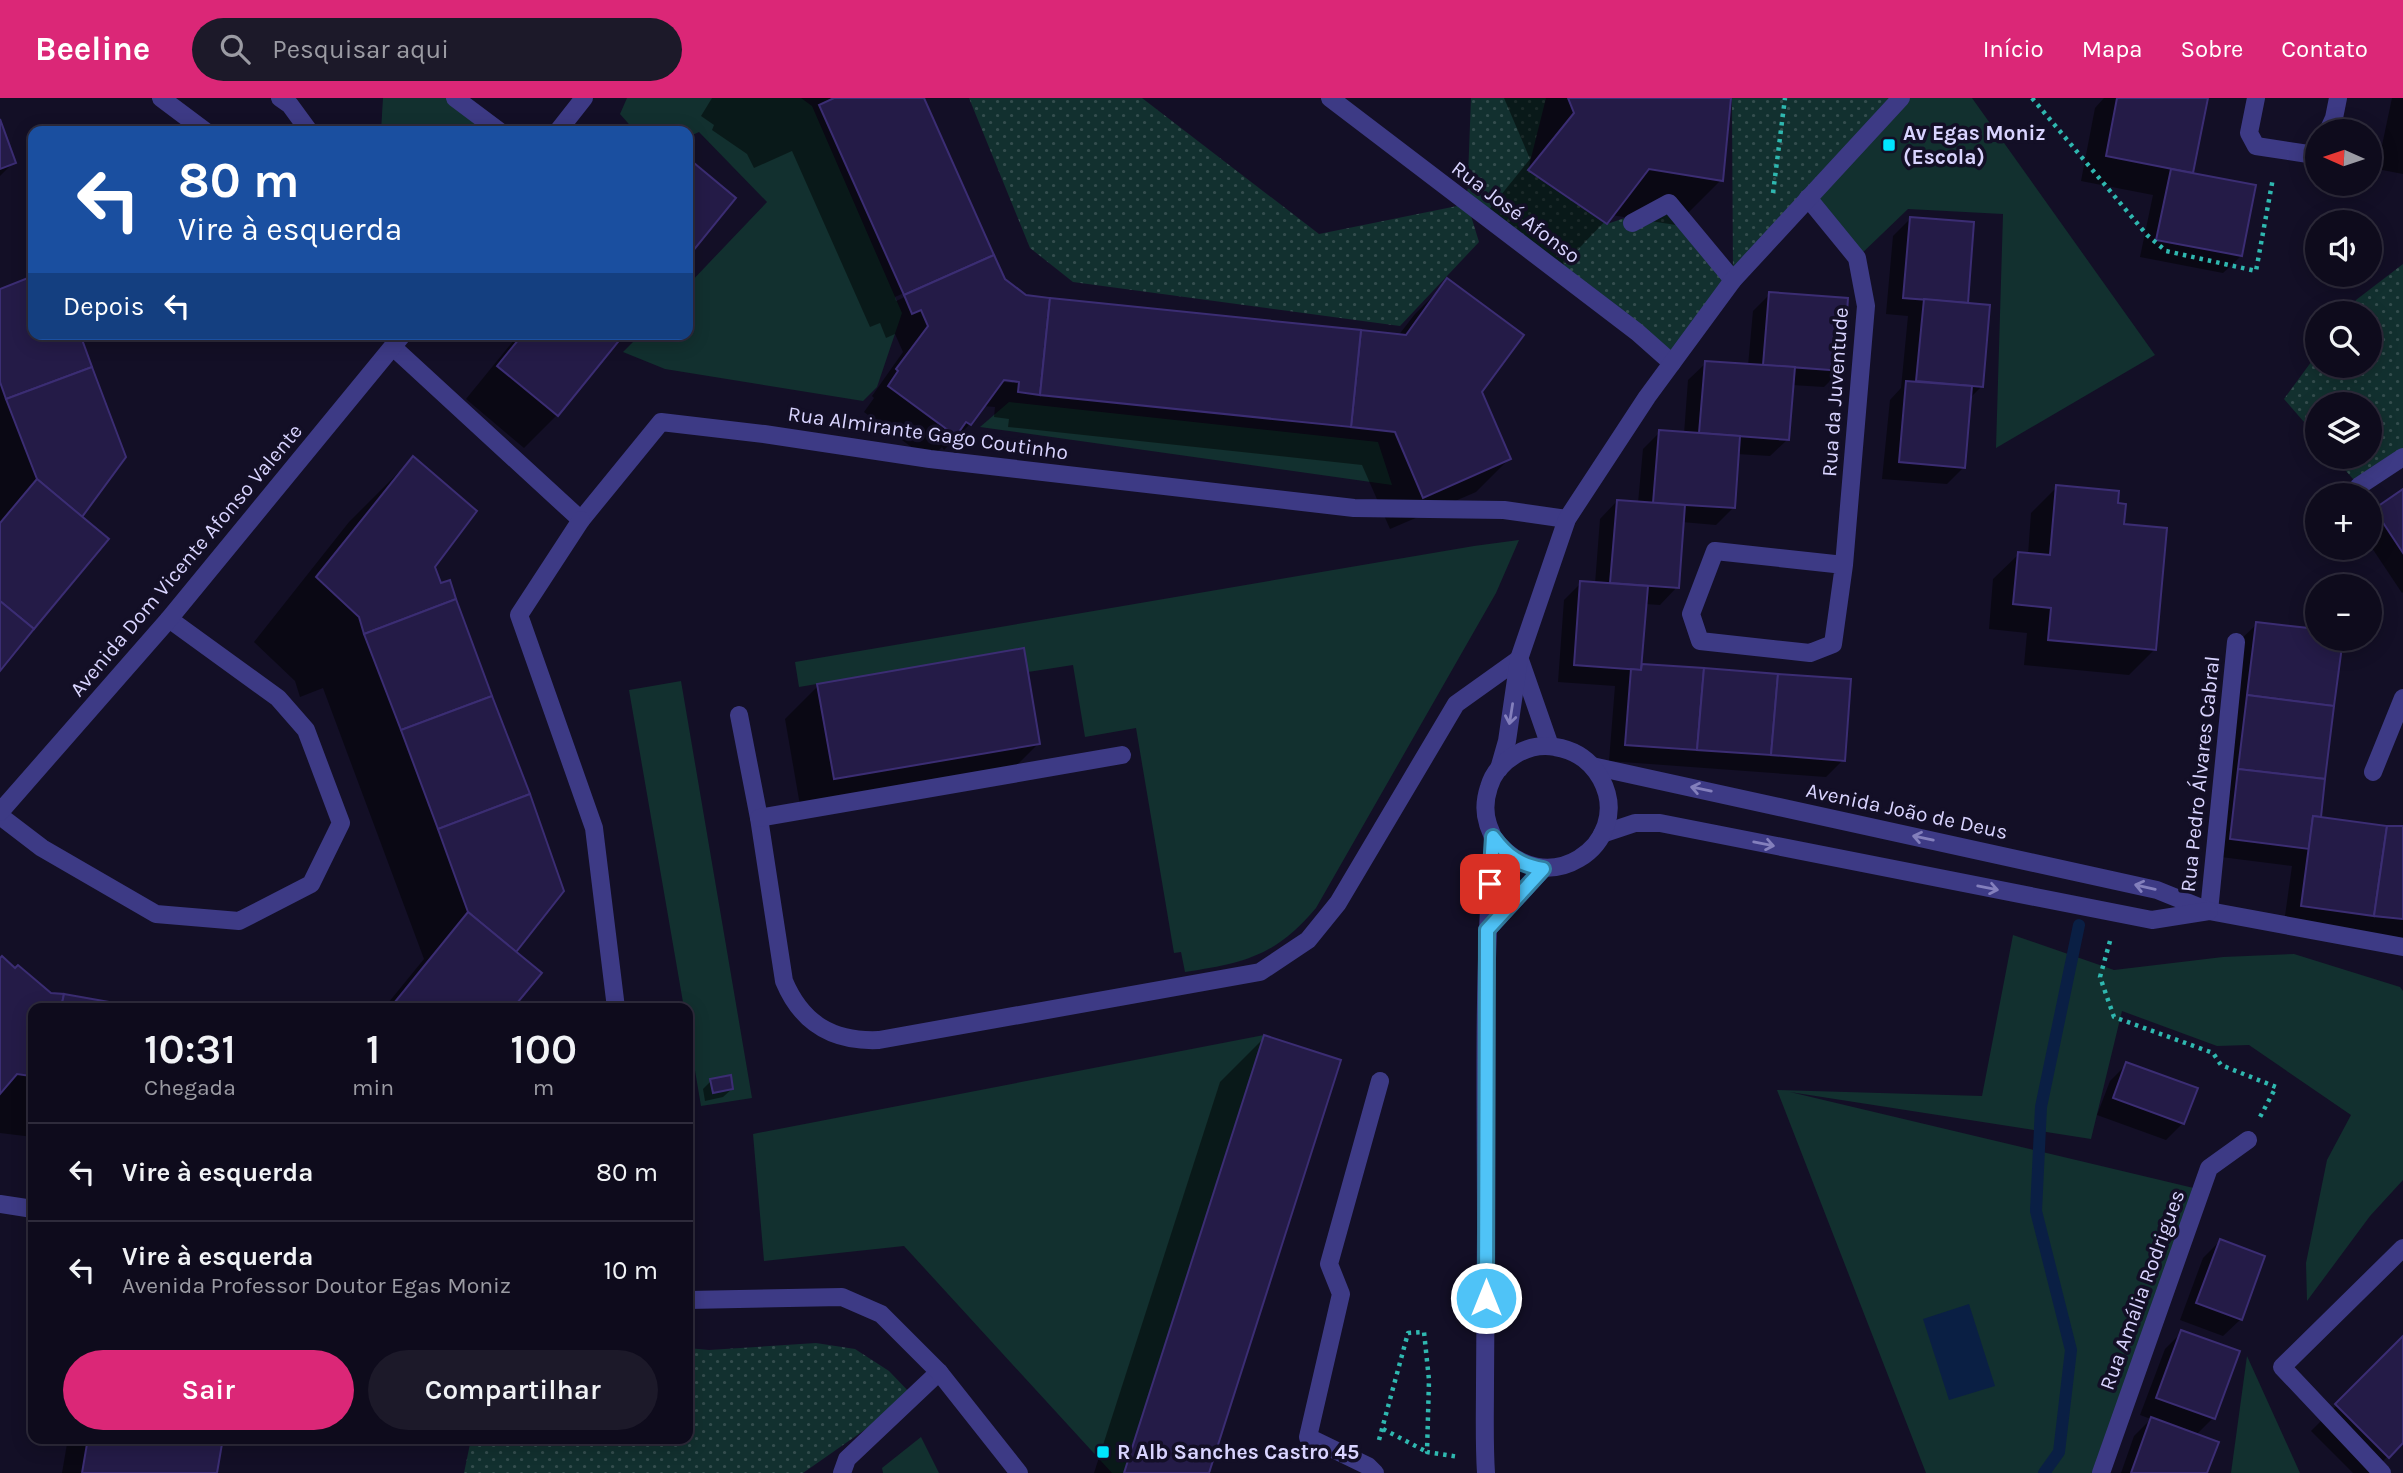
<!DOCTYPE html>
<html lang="pt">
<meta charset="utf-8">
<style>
body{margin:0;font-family:Karla,sans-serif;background:#1c1929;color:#f1f3f6;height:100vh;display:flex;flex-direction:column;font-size:26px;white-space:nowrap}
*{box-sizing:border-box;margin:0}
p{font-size:23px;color:#9b9ba3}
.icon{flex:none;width:38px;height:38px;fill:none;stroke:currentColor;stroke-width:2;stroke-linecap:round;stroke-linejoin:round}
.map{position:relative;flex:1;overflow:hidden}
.panel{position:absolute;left:28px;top:905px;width:665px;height:441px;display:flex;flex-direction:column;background:#0e0b1c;border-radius:14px;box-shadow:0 4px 18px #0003,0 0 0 2px #2e2b3b}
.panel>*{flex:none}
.banner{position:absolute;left:28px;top:28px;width:665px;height:214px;border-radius:14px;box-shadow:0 4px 18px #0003,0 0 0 2px #2e2b3b;background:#1a4fa0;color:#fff;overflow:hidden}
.needle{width:46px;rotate:273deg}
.fabs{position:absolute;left:2305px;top:21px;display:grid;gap:14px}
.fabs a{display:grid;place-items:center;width:77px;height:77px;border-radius:50%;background:#0e0b1c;box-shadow:0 4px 18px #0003,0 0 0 2px #2e2b3b;font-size:35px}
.pin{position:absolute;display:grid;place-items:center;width:60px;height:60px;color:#fff;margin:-30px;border-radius:14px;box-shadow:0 4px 10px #0006}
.me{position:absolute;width:77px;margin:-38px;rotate:0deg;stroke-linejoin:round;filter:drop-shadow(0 0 5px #0008)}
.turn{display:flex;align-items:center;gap:24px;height:147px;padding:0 35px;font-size:32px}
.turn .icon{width:91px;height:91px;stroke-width:2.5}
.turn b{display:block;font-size:49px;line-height:60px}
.then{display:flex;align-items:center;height:66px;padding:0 35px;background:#0003;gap:14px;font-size:26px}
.eta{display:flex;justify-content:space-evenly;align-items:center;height:119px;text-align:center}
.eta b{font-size:42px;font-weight:600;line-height:49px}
.action{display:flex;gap:14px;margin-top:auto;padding:14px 35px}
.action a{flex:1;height:80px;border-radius:42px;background:#db2777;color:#fff;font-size:28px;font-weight:600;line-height:80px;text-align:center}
.action a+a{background:#1c1929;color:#f1f3f6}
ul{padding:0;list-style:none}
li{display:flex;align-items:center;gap:21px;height:98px;padding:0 35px;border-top:2px solid #2e2b3b}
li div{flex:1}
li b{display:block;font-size:26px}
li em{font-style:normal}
header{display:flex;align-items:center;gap:42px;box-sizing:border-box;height:98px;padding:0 35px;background:#db2777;color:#fff}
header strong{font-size:33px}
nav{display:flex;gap:38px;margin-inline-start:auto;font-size:24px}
.search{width:490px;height:63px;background:#1c1929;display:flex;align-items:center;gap:18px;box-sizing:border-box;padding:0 24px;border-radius:38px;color:#9b9ba3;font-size:26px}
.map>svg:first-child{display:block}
.green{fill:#12302f}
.park{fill:url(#park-dots)}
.water{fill:#0a1f44}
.shadow{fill:#0007;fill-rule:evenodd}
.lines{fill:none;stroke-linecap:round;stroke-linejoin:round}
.stream{stroke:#0a1f44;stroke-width:12}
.building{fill:#241b47;stroke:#3b2d73;stroke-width:2}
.path{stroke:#2fb8b0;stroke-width:4.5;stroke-dasharray:3.5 5;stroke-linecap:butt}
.service{stroke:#3d3a85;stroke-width:18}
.minor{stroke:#3d3a85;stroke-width:18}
.tertiary{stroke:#3d3a85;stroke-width:18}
.oneway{stroke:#837fbc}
.route-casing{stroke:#337fa1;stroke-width:18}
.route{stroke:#4fc3f7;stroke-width:12}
.poi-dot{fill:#00e5ff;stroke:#130f26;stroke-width:2.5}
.labels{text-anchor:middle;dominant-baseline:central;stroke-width:7;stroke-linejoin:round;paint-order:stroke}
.poi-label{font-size:21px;font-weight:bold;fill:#d9d4ff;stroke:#130f26;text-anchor:start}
.street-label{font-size:21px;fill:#d9d4ff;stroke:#130f26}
</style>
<header>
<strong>Beeline</strong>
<div class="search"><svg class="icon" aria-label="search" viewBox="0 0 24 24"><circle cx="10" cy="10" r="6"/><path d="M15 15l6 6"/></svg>Pesquisar aqui</div>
<nav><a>Início</a><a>Mapa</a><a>Sobre</a><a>Contato</a></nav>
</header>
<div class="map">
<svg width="2403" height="1375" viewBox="0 0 2403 1375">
<defs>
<pattern id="park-dots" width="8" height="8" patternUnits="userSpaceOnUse" patternTransform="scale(1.75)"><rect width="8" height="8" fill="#12302f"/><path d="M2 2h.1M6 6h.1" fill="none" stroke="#344d4e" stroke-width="1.8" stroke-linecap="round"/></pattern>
</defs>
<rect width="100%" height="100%" fill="#130f26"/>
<g class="green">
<polygon points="383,0 455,0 499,33 381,33"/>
<polygon points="627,0 801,0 812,8 902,215 877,289 863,303 665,271 623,254 641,236 688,236 688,187 767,104 699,34 688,39 688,33 635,33 620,16"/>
<polygon points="1901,0 1972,0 2155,257 1996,350 2003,116 1908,111 1857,160 1808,100"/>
<polygon points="1009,304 1378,344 1392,387 980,329"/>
<path d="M1519,442L1496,495L1316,810C1276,858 1244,865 1185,874L1181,854L1174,855L1136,630L1085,639L1073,567L1028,574L1024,551L799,589L795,564L1474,448Z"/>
<polygon points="681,583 752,1000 701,1008 688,931 688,910 684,910 629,592"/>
<polygon points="2013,837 2114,872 2223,859 2294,856 2400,889 2403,893 2403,1082 2370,1118 2307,1203 2306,1165 2327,1062 2351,1017 2249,947 2217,948 2122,913 2091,1041 1790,994 2202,1092 2101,1375 1926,1375 1777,992 1982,998"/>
<polygon points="1264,937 1124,1375 1112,1375 904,1148 764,1163 753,1036"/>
<polygon points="2247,1258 2300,1375 2231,1375"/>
<polygon points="921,1339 939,1375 883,1375 882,1370"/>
</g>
<g class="park">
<polygon points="969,0 1142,0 1319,136 1467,106 1471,0 1546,0 1528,72 1607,126 1669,105 1733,180 1732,0 1901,0 1672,265 1468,108 1479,144 1400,228 1073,184 1030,150"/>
<polygon points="2403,166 2403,358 2359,388 2334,359 2370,359 2370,306 2317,306 2317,339 2284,301 2317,256 2317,268 2370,268 2370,215 2346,215 2356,202"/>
<polygon points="816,1245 855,1251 889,1273 913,1298 803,1375 464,1375 471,1341 688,1340 688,1250 709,1252"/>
</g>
<polygon class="water" points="1969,1206 1995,1288 1949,1302 1923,1221"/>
<g class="shadow">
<path d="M712,0H922L1003,182L1025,198L1398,238L1415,216L1448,183L1480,294L1509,361L1476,394L1390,431L1362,367L1008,329L1009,321L994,319L995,309L983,308L970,326L944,352L942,349L929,362L864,314L874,300L872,298L903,254L895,236L886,240L880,225L870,229L792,53L754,70L747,56L712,32L714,27L701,18ZM954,173V177L896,203L895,199ZM995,279L1013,281V285L995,283Z"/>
<polygon points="1504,0 1729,0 1721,82 1676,127 1611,117 1560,170 1484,118 1530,61"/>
<polygon points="2104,0 2205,0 2189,76 2241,158 2223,175 2140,159 2153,97 2081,83 2095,10"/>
<polygon points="2392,0 2403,0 2403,76 2377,71"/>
<polygon points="0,26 14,64 0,78"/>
<polygon points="1910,121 1966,207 1981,289 1970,300 1964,369 1947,386 1882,381 1890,302 1901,290 1908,218 1886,216 1893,138"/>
<polygon points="33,180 33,236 80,419 0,570 0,193"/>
<polygon points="1770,196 1841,272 1824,289 1792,287 1788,341 1770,358 1737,356 1733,410 1716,427 1682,424 1677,489 1660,507 1645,506 1641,567 1849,583 1843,662 1826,679 1609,663 1615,588 1558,584 1564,502 1581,485 1595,486 1600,421 1617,403 1638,405 1643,351 1660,334 1684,336 1688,282 1706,265 1748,268 1753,213"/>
<polygon points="519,236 607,236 557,317 524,350 466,301"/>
<polygon points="413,360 433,469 514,854 511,910 384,910 424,861 323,590 300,599 295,583 254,544 349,424"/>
<polygon points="2057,389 2122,428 2155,551 2129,577 2024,567 2027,535 1989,531 1993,481 2019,456 2028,457 2031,415"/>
<polygon points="2403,393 2403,494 2402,495 2370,447 2370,418"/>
<polygon points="2257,526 2317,533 2317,541 2341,541 2319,720 2403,730 2403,847 2284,825 2292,768 2213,758 2239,543"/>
<polygon points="818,588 1039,645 1006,678 801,713 785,621"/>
<polygon points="0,862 50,896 131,910 33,910 33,1039 0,1035"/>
<polygon points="1265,939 1207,1375 1094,1375 1220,984"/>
<polygon points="2127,966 2183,1025 2166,1042 2097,1017 2110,983"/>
<polygon points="711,983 732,991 723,999 705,1003 703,991"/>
<polygon points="2220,1143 2241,1221 2223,1238 2180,1222 2203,1160"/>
<polygon points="2182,1234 2213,1320 2196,1337 2205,1375 2121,1375 2134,1338 2151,1321 2140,1317 2165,1251"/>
<polygon points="2403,1241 2403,1343 2371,1375 2353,1375 2311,1333"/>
<polygon points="68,1340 221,1340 215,1375 62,1375"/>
</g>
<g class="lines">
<polyline class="stream" points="2044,1375 2059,1354 2071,1252 2036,1113 2041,1009 2079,827"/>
</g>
<g class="building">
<polygon points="834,0 924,0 994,157 904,197 819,7"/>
<polygon points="1568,0 1731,0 1723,83 1649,71 1607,126 1528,72 1574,15"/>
<polygon points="2117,0 2208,0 2193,75 2106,58"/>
<polygon points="0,21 16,65 0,71"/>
<polygon points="688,60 736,100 688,159"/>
<polygon points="2171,71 2256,87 2242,158 2156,142"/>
<polygon points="1910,119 1974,124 1968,205 1903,200"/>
<polygon points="994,157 1005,181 1026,197 1050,200 1040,297 1018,294 1019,284 1004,282 971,327 966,324 956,338 888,288 898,273 896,271 928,228 921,212 912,216 904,197"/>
<polygon points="33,178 33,236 80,236 92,269 6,301 0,284 0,191"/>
<polygon points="1447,180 1524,237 1482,294 1511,361 1423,400 1395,334 1351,329 1361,232 1406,237"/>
<polygon points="1769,194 1848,200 1843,273 1763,267"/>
<polygon points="1050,200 1361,232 1351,329 1040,297"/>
<polygon points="1924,201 1990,207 1983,289 1916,283"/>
<polygon points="523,236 608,236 618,244 558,318 497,268"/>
<polygon points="1705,263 1795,269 1789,342 1699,335"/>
<polygon points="92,269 126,359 82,419 37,381 6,301"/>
<polygon points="1906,283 1972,288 1965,370 1899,364"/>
<polygon points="1659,332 1740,338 1735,410 1653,405"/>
<polygon points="413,358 477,413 435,469 441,485 450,482 456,501 364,536 359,519 316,479"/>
<polygon points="37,381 109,441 34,531 0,503 0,425"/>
<polygon points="2056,387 2119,393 2118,405 2126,406 2124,426 2167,430 2156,552 2048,542 2051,510 2013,506 2018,454 2050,457"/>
<polygon points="2403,391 2403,455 2374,411"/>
<polygon points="1617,402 1685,407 1679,490 1610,485"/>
<polygon points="1580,483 1648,488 1641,572 1574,567"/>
<polygon points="456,501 492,598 401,632 364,536"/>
<polygon points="0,503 34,531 0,573"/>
<polygon points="2256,524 2317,531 2317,541 2343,541 2334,608 2247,597"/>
<polygon points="1024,550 1040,646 834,681 817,586"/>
<polygon points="1642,566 1704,570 1697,652 1625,647 1631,571 1641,572"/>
<polygon points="1704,570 1778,576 1771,657 1697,652"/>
<polygon points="1778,576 1851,581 1845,663 1771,657"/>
<polygon points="2247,597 2334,608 2325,681 2238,671"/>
<polygon points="492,598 530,696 438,731 401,632"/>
<polygon points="2238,671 2325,681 2321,719 2313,718 2309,751 2230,741"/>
<polygon points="530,696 564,793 516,854 468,814 438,731"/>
<polygon points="2313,718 2387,728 2374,818 2301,808"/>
<polygon points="2387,728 2403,728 2403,821 2374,818"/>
<polygon points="468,814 542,875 513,910 390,910"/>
<polygon points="2,858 15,870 18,867 51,895 64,896 61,910 33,910 33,987 30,986 31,978 17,976 0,996 0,860"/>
<polygon points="64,896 143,910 61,910"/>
<polygon points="1264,937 1341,962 1209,1375 1124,1375"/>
<polygon points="2126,964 2198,990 2184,1026 2113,1000"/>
<polygon points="731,977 733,991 713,995 710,981"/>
<polygon points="2220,1141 2265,1158 2242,1222 2196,1205"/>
<polygon points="2181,1232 2240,1253 2215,1321 2156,1300"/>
<polygon points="2403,1238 2403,1345 2389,1360 2335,1306"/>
<polygon points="2151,1319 2219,1344 2207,1375 2131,1375"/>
<polygon points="88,1340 223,1340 217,1375 82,1375"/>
</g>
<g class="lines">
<g class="path">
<polyline points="2032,0 2147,137 2166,153 2256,173 2273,80"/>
<polyline points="1773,95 1785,0"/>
<polyline points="2110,843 2100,879 2114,919 2213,955 2221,967 2276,989 2260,1019"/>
<polyline points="1383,1331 1427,1354"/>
<polyline points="1379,1342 1408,1235 1424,1234 1429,1282 1427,1354 1459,1359"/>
</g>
<g class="service">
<polyline points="455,0 499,33"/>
<polyline points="1632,125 1669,105 1733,182"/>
<path d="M739,617L759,720L784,883C802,926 833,944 879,942L1260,874L1308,842L1338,805L1456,606L1519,561"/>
<polyline points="759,720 1122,657"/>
</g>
<g class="minor">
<polyline points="161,0 205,33"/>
<polyline points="280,0 290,7 309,33"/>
<polyline points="1330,0 1637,234 1672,265"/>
<polyline points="2256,0 2249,35 2256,48 2315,57 2317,54"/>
<polyline points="2328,33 2334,20 2338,0"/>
<polyline points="1808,100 1857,160 1866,208 1844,467 1833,546 1810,555 1700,543 1691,516 1715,453 1844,467"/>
<polyline points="394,250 581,422 661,324 764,336 930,361 1354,410 1504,412 1567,421"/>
<polyline points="2359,388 2403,359"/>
<polyline points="581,422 519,517 594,730 616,910"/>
<polyline points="2373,674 2403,600"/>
<polyline points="0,718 42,750 156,816 239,823 311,786 341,725 306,632 278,600 169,521"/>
<polyline points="2209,813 2236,544"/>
<polyline points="842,1375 847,1361 939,1274"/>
<polyline points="1375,1375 1368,1368 1308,1339 1341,1196 1329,1166 1380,983"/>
<polyline points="2101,1375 2209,1070 2248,1042"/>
<polyline points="2382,1375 2282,1269 2403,1150"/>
</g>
<g class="tertiary">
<polyline points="558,33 584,0"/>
<polyline points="1520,562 1550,648"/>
<polyline points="1592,668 2157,792 2209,813 2403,849"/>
<polyline points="1499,671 1507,643 1519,561 1567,421 1647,299 1733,182 1901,0"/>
<polyline points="0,714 169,521 403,236"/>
<polyline points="1602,736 1635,725 1660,725 2152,822 2209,813"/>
<polyline points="1487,832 1543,771"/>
<polyline points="0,1106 33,1111"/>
<polyline points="688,1202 842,1199 881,1216 939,1274 1019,1375"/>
<path d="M1486,1375C1484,1345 1485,1315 1485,1285C1485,1234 1486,1183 1486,1132C1486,1014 1483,895 1491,777C1491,766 1494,752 1493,740C1492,735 1489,730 1488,726C1484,714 1485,701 1489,689C1497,662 1528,644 1555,649C1575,652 1591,663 1601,681C1636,746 1543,809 1493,739"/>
</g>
</g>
<defs><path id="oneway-shaft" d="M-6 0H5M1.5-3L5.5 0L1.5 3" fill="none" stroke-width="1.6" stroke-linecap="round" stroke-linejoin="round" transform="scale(1.75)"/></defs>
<g class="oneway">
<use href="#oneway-shaft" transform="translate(1511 616) rotate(99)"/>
<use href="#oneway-shaft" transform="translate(1701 691) rotate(-168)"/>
<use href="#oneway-shaft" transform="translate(1923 740) rotate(-168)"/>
<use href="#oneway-shaft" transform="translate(1764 746) rotate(11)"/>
<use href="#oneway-shaft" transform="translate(2145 789) rotate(-167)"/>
<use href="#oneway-shaft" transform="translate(1988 790) rotate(11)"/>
</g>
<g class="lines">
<g class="route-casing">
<path id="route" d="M1486,1200L1487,832L1543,771C1520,767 1507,758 1493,739L1490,786"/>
</g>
<use href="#route" class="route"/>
</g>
<g class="poi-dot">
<rect x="1882" y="40" width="14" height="14" rx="3.5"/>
<rect x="1096" y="1347" width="14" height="14" rx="3.5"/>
</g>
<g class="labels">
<g class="poi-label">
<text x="1903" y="35">Av Egas Moniz<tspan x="1903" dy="24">(Escola)</tspan></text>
<text x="1117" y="1354">R Alb Sanches Castro 45</text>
</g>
<g class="street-label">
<text transform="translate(1516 114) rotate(37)">Rua José Afonso</text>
<text transform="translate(1835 294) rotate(-86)">Rua da Juventude</text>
<text transform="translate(928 335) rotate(8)">Rua Almirante Gago Coutinho</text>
<text transform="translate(186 462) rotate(-50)">Avenida Dom Vicente Afonso Valente</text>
<text transform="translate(2200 676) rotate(-84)">Rua Pedro Álvares Cabral</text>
<text transform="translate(1907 713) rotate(12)">Avenida João de Deus</text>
<text transform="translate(2142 1192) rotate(-70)">Rua Amália Rodrigues</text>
</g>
</g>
</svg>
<div class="fabs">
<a><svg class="needle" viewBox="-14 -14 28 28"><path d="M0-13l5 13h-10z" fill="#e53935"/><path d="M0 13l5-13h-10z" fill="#9b9ba3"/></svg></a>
<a><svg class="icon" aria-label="sound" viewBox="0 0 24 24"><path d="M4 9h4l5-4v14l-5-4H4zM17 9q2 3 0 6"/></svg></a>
<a><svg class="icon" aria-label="search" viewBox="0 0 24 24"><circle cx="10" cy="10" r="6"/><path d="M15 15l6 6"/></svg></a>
<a><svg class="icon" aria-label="layers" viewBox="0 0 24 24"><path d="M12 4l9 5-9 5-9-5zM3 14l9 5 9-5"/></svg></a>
<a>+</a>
<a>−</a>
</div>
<div class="pin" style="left:1490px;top:786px;background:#d93025"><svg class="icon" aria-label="arrive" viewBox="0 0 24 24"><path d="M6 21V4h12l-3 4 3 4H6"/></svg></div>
<svg class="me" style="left:1486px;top:1200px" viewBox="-20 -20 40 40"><circle r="17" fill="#4fc3f7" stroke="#fff" stroke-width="3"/><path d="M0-11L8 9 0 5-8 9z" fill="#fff"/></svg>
<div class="banner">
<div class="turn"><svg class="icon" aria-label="left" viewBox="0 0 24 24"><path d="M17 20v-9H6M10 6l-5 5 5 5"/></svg><div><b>80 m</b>Vire à esquerda</div></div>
<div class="then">Depois<svg class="icon" aria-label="left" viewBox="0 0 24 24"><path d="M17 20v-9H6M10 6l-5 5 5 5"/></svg></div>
</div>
<section class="panel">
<div class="eta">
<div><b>10:31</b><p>Chegada</p></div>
<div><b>1</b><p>min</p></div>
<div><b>100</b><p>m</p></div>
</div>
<ul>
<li><svg class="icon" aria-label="left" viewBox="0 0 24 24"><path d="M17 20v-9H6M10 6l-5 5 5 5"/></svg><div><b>Vire à esquerda</b></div><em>80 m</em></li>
<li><svg class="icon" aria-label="left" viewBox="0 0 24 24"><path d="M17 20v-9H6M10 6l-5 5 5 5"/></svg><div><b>Vire à esquerda</b><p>Avenida Professor Doutor Egas Moniz</p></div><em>10 m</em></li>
</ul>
<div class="action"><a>Sair</a><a>Compartilhar</a></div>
</section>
</div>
